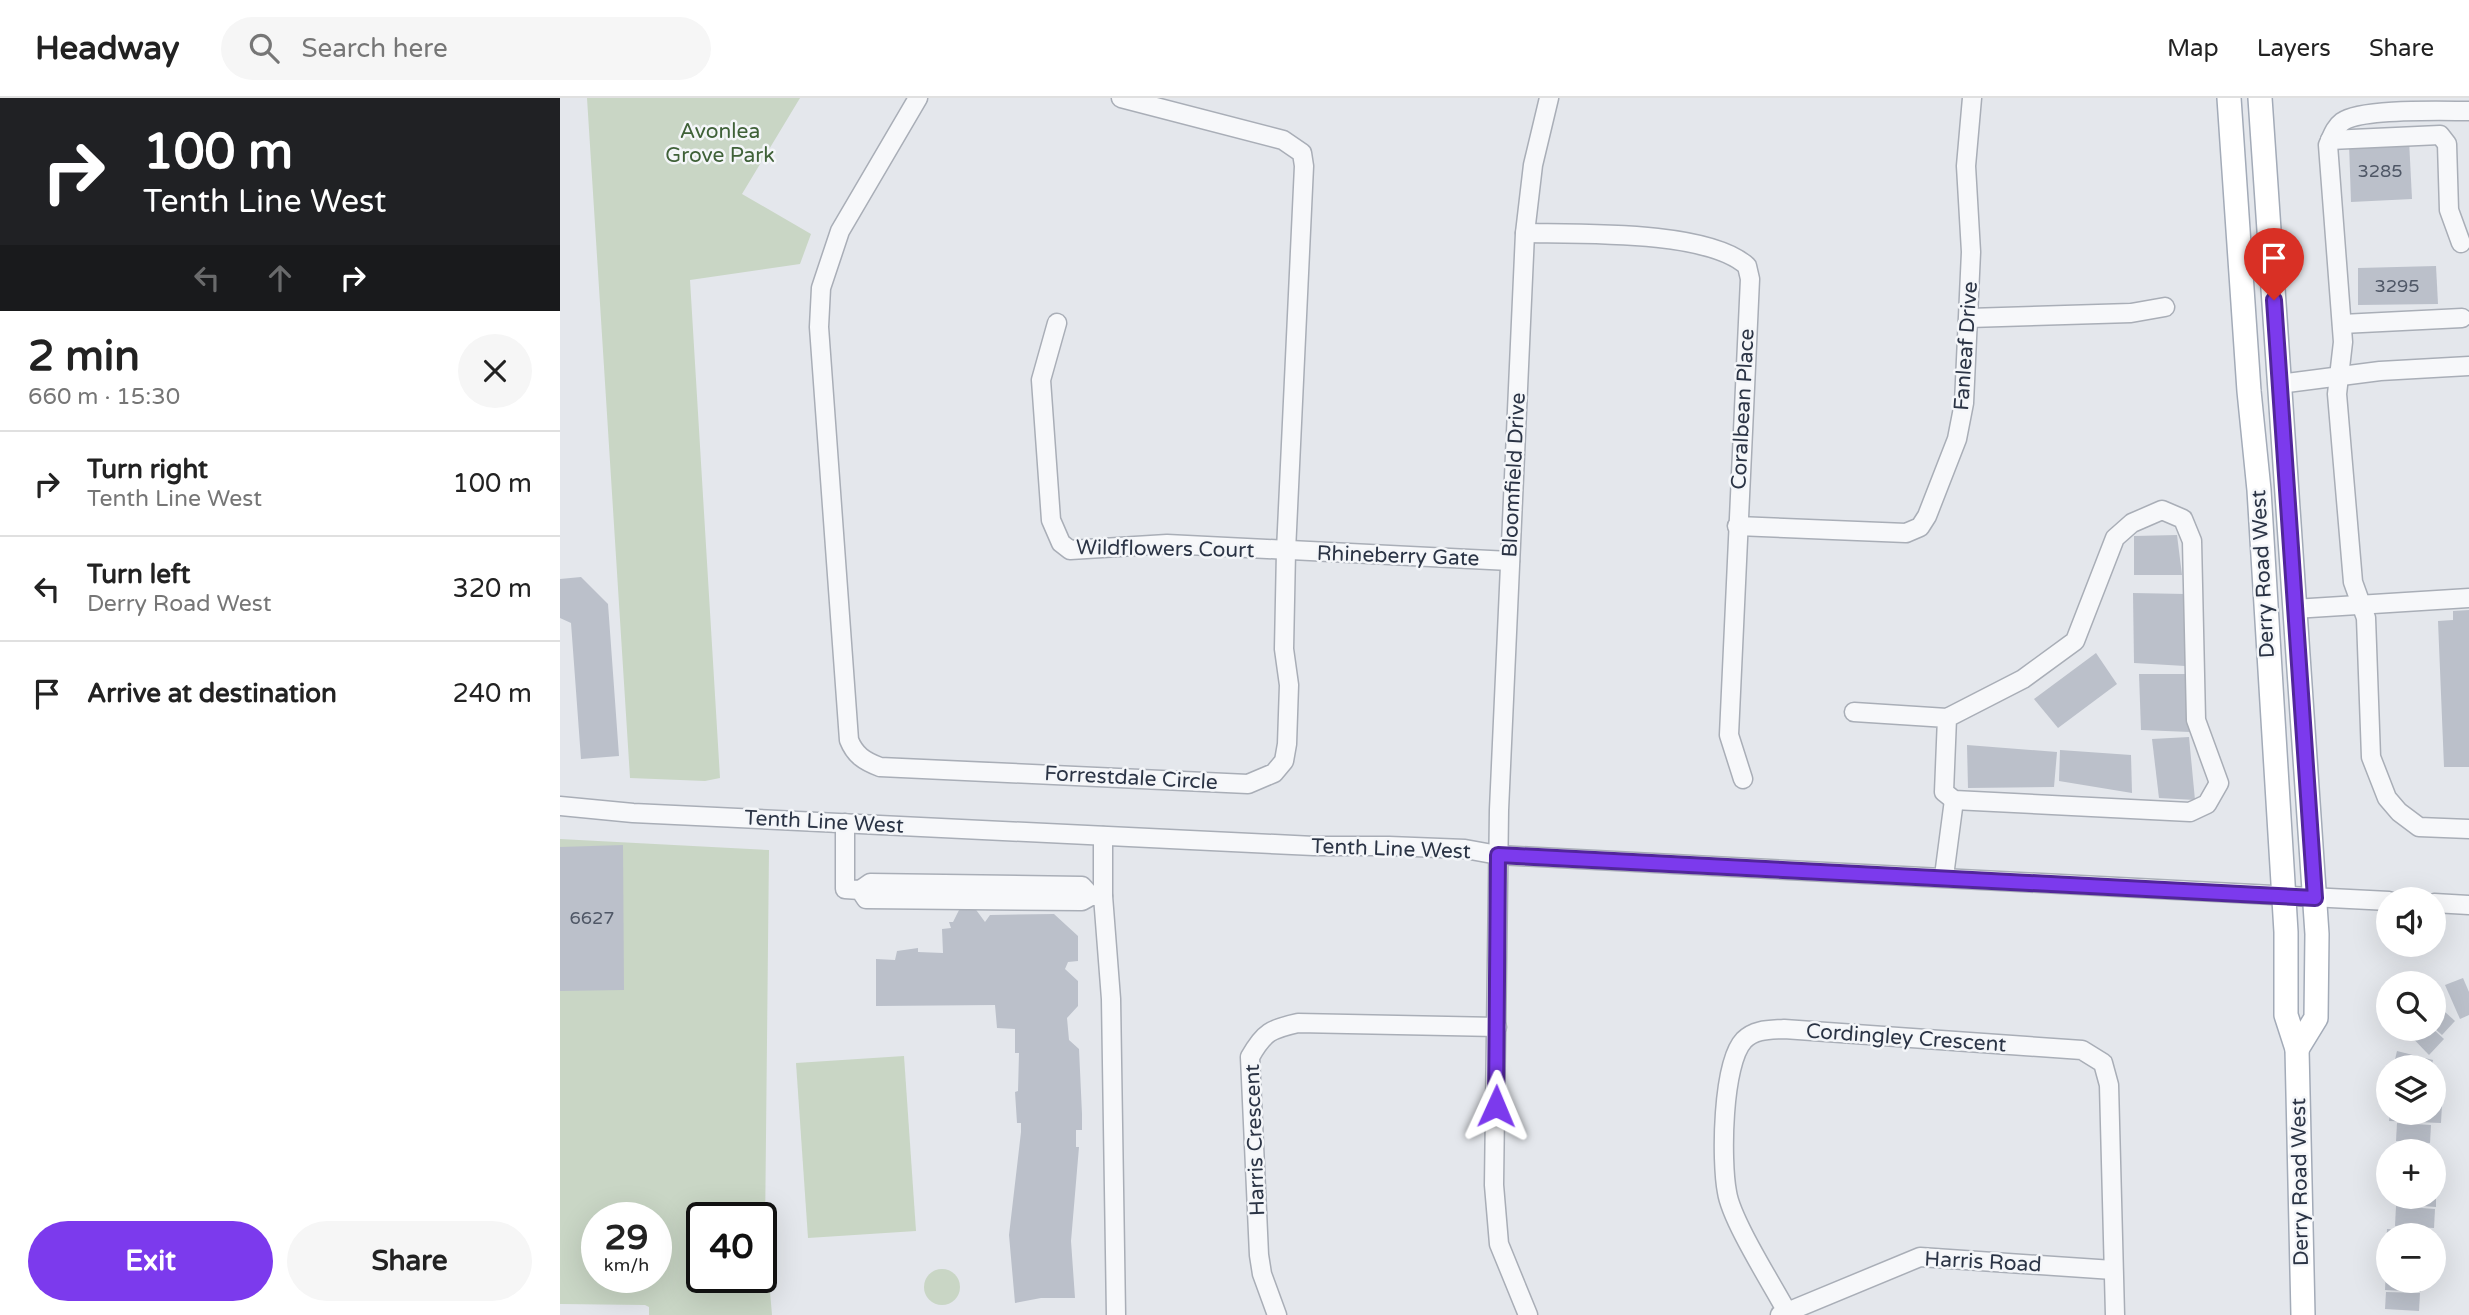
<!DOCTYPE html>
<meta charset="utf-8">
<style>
body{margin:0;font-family:"Varela Round",sans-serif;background:#f6f6f6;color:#222;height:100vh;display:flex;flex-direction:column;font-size:26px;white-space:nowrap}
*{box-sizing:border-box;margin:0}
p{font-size:23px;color:#767676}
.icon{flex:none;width:38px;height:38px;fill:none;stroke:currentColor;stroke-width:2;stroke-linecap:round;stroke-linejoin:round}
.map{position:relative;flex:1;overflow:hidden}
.drawer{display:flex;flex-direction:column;background:#fff;width:560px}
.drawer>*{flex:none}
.banner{background:#202124;color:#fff;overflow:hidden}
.fabs{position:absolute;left:1816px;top:789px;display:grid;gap:14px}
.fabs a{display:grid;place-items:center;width:70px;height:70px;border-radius:50%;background:#fff;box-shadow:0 7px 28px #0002;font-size:35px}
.speed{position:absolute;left:21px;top:1104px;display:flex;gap:14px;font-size:35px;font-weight:700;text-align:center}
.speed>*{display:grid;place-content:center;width:91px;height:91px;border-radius:50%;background:#fff;box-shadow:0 7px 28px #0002;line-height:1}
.speed small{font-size:18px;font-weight:400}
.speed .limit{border:4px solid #111;border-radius:10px;background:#fff;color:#111}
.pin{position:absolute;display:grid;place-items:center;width:60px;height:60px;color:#fff;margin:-72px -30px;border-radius:50% 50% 50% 0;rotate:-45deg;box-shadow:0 0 7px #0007}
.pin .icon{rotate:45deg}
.me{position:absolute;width:77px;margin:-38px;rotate:1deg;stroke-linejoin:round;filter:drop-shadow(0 0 5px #0008)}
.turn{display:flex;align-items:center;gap:24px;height:147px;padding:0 28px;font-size:32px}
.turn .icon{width:91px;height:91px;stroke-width:2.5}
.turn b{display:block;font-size:49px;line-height:60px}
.lanes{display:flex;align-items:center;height:66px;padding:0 28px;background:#0003;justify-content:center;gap:35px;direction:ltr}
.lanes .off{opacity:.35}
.round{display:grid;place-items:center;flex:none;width:74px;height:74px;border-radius:37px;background:#f6f6f6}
.headline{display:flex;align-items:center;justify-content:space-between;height:119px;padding:0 28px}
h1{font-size:42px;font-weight:700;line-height:52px}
.primary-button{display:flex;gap:14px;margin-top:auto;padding:14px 28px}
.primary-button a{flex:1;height:80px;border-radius:42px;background:#7c3aed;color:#fff;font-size:28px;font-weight:700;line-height:80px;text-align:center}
.primary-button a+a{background:#f6f6f6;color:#222}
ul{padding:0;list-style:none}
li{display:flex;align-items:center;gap:21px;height:105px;padding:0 28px;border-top:2px solid #e0e0e0}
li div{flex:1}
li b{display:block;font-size:26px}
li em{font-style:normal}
header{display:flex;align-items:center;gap:42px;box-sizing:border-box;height:98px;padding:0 35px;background:#fff;border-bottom:2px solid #e0e0e0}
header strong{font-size:33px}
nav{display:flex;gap:38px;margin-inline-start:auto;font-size:24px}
.search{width:490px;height:63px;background:#f6f6f6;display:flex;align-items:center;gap:18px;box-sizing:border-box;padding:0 24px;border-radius:38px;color:#767676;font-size:26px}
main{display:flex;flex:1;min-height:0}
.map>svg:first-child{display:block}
.green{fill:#c9d6c5;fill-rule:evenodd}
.building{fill:#bbc0ca}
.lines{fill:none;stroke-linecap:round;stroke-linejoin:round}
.minor-casing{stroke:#a9aeb7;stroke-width:21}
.major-casing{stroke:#a3abb8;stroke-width:26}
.minor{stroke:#f7f8fa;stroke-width:18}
.major{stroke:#fff;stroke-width:23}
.route-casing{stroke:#51269a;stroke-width:18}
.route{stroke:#7c3aed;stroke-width:12}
.labels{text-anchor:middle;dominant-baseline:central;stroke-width:5;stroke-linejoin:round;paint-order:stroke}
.number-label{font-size:18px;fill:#4f5766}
.park-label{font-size:21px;fill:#3f6138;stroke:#f4f6f9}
.street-label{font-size:21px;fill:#2b3445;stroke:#f4f6f9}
</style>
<header>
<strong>Headway</strong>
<div class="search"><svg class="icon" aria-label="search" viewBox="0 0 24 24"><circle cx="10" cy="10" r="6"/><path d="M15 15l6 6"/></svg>Search here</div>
<nav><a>Map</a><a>Layers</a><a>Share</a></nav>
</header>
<main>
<section class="drawer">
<div class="banner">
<div class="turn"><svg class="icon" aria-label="right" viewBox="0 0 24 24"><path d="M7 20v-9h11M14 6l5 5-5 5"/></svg><div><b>100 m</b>Tenth Line West</div></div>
<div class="lanes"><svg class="icon off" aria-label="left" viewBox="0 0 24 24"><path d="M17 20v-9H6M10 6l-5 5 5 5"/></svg><svg class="icon off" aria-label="ahead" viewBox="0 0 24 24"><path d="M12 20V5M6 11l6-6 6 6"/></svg><svg class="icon" aria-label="right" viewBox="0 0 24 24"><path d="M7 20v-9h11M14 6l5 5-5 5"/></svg></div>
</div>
<div class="headline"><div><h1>2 min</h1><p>660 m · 15:30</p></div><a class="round"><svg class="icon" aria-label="close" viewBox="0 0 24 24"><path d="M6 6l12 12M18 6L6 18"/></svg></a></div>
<ul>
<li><svg class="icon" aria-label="right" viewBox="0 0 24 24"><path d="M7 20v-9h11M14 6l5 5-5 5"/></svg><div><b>Turn right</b><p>Tenth Line West</p></div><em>100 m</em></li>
<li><svg class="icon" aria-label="left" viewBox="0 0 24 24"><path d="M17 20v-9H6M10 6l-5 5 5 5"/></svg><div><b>Turn left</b><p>Derry Road West</p></div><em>320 m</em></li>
<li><svg class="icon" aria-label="arrive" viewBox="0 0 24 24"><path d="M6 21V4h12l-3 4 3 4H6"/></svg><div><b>Arrive at destination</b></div><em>240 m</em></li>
</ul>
<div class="primary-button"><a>Exit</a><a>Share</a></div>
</section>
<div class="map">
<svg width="1909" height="1217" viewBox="0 0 1909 1217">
<rect width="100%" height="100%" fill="#e4e7ec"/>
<g class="green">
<polygon points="27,0 240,0 182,96 251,136 240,166 130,182 160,680 145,683 70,680"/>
<path d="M0,741L209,752L205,1134L212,1217H89V1209L85,1207L0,1206ZM37,1120H96V1180H37ZM142,1120H201V1180H142Z"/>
<polygon points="344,958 356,1133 248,1140 236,965"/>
<circle cx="382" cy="1189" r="18"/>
</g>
<g class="building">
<polygon points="1849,42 1852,101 1791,104 1789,45"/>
<polygon points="1876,168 1878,206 1798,207 1798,170"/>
<polygon points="1617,437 1622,477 1574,477 1574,438"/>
<polygon points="21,479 48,506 59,658 21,661 11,525 0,520 0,481"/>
<polygon points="1573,495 1626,496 1625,568 1574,565"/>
<polygon points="1909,512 1909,669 1884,669 1878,523 1893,522 1893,513"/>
<polygon points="1536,555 1557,586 1498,630 1474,601"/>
<polygon points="1579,576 1629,576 1630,634 1581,632"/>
<polygon points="1629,639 1635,702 1599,700 1592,641"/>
<polygon points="1407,647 1497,654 1494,689 1408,690"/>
<polygon points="1500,652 1571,657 1572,695 1499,683"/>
<polygon points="63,747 64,892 0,893 0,749"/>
<polygon points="414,809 425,824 430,817 494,816 518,838 518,863 508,864 505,871 518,883 518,908 507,920 509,942 519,951 522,1016 522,1032 516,1032 516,1049 519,1049 511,1143 515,1200 481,1200 455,1205 449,1137 461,1034 461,1025 457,1025 455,994 458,993 459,955 455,955 455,931 437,930 435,907 316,908 316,861 335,862 337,853 358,850 358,854 383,855 382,831 391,830 389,824 393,824 400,810"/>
<polygon points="1903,880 1909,894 1909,917 1900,921 1885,887"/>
<polygon points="1874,904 1895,923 1882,937 1874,930"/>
<polygon points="1844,931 1873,931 1884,941 1869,957"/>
<polygon points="1837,953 1873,962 1871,970 1833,970"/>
<polygon points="1874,1006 1882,1006 1881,1025 1829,1023 1830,1015 1874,1015"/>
<polygon points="1837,1025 1871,1027 1870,1045 1836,1043"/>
<polygon points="1834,1047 1871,1049 1870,1054 1834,1054"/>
<polygon points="1835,1099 1876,1099 1876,1109 1835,1106"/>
<polygon points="1836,1108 1875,1111 1874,1130 1835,1128"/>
<polygon points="1827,1131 1867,1133 1866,1138 1829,1138 1829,1148 1826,1148"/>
<polygon points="1826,1172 1829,1172 1829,1183 1862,1183 1861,1194 1825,1192"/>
<polygon points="1826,1194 1860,1195 1859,1213 1825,1211"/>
</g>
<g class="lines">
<g class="minor-casing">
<g id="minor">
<path d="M358,0L280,133L261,190L259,229L289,642C295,657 304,663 320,669L688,686L714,675L724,663L727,646L729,587L724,551L726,453L744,68L742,55L723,42L561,0"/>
<path d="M1909,13C1882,13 1801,10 1782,24C1774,30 1772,39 1768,47L1783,244L1777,296L1793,484L1806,520L1811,659L1827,700L1839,714L1859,729L1909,731"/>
<polyline points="1770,42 1880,37 1887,46 1889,112 1901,145"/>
<path d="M965,135C1019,136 1148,132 1187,168L1190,181L1169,637L1183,681"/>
<polyline points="1409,220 1571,215 1605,209"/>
<polyline points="497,225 481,282 491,422 501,445 510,452 607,446 950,463"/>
<polyline points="1782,226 1902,220"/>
<polyline points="1719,286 1820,273 1909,268"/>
<polyline points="1177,428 1346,435 1360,429 1367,418 1397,341 1404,305 1411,154 1406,68 1412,0"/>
<polyline points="1734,511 1909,500"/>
<polyline points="1294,614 1387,620 1463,581 1515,543 1555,440 1572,425 1602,412 1623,421 1632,443 1636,622 1659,685 1647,706 1630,714 1394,702 1384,694 1387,620"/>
<polyline points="0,708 73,715 754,748 829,748 905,751 938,757 1829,803"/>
<polyline points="285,725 285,791 300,792 306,801 522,803 531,798 543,798"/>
<polyline points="543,738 543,798 551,901 556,1217"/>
<polyline points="1384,778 1394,702"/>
<polyline points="300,792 310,785 522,788 531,798"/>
<polyline points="1874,805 1909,807"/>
<path d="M1227,1214C1212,1186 1171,1122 1167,1094C1161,1063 1162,965 1184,942C1195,931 1210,932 1224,931L1522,952L1543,965L1549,987L1555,1217"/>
<path d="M717,1217L702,1176L699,1157L690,959C704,934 711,931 738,925L937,929"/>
<polyline points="968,1217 939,1146 934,1087 939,712 965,135 973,67 989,0"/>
<polyline points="1220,1217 1360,1159 1553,1172"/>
</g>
</g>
<g class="major-casing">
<g id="major">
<polyline points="1669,0 1689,293 1699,392 1726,834 1726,917 1737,951 1743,1217"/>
<polyline points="1700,0 1757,836 1756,920 1737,951"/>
</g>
</g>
<use href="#minor" class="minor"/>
<use href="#major" class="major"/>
</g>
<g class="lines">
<g class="route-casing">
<polyline id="route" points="936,1008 938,757 1755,800 1714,202"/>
</g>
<use href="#route" class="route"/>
</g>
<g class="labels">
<g class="number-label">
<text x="1820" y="73">3285</text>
<text x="1837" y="188">3295</text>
<text x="32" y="820">6627</text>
</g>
<g class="park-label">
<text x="160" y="33">Avonlea<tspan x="160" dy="24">Grove Park</tspan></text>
</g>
<g class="street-label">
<text transform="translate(1406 248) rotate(-86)">Fanleaf Drive</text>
<text transform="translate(1183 311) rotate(-87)">Coralbean Place</text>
<text transform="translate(954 377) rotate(-87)">Bloomfield Drive</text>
<text transform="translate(605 451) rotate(1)">Wildflowers Court</text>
<text transform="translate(838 458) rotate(2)">Rhineberry Gate</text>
<text transform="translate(1703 476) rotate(-93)">Derry Road West</text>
<text transform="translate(571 680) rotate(3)">Forrestdale Circle</text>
<text transform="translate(264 724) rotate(3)">Tenth Line West</text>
<text transform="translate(831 751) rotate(2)">Tenth Line West</text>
<text transform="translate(1346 940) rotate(4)">Cordingley Crescent</text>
<text transform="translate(695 1042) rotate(-92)">Harris Crescent</text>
<text transform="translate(1740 1084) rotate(-91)">Derry Road West</text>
<text transform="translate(1423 1164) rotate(3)">Harris Road</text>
</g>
</g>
</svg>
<div class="fabs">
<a><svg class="icon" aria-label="sound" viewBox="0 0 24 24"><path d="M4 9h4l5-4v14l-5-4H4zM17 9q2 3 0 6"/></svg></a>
<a><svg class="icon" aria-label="search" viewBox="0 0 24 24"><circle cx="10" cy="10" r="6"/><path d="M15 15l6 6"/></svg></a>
<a><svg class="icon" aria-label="layers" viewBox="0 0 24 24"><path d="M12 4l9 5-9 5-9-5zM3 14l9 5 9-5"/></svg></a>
<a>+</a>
<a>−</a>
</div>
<div class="speed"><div>29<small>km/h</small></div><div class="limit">40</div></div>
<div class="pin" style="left:1714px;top:202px;background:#d93025"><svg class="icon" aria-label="arrive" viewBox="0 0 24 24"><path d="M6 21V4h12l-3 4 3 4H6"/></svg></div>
<svg class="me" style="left:936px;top:1008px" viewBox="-20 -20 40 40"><path d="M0-17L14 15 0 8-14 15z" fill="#7c3aed" stroke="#fff" stroke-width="4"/></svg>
</div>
</main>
